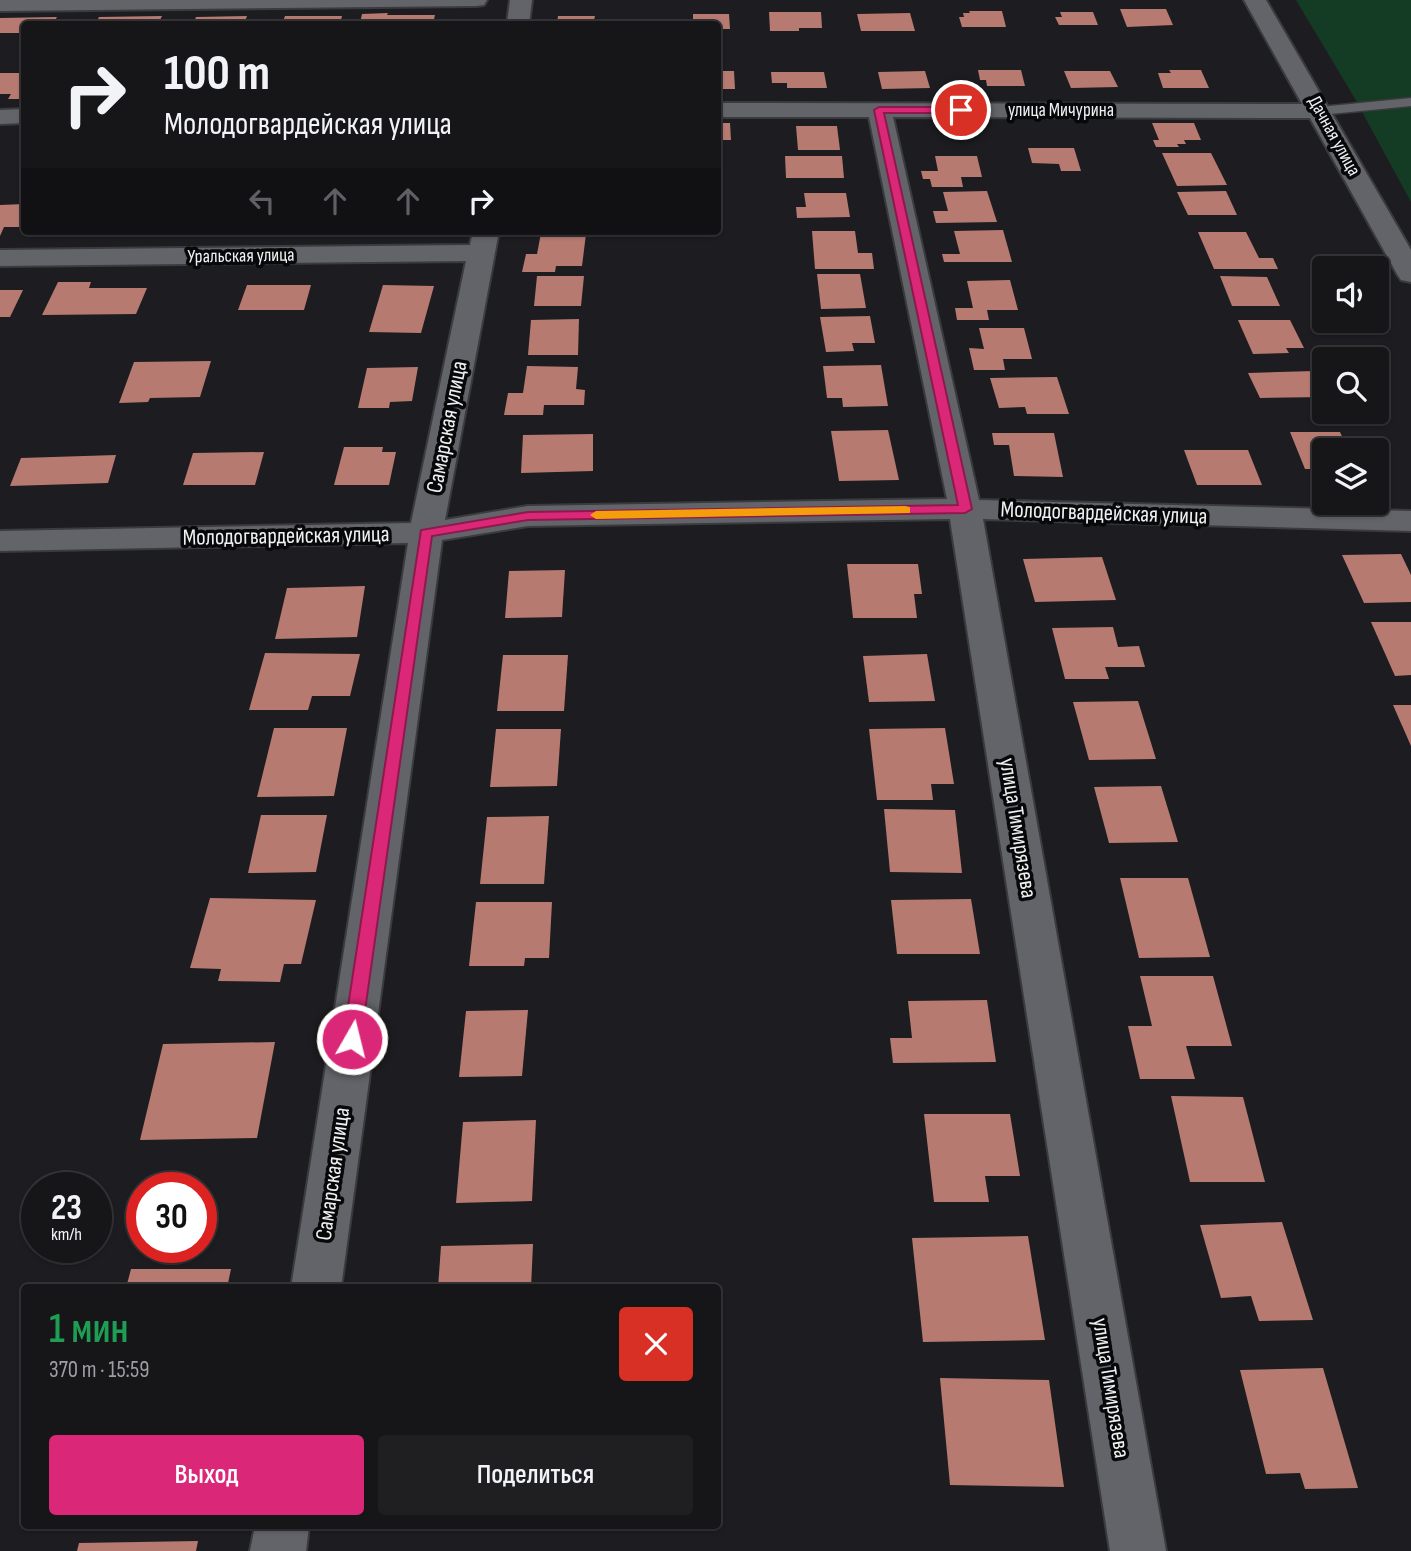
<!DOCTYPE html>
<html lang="ru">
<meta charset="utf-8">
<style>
body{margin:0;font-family:"Sofia Sans Condensed",sans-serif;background:#1f1f22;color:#f1f3f6;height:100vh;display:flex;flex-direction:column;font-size:26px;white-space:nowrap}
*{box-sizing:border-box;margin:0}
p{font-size:23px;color:#9e9fa2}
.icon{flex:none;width:38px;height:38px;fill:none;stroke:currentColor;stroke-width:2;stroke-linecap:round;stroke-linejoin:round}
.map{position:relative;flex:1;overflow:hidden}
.details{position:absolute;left:21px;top:1284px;width:700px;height:245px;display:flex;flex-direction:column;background:#161619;border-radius:7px;box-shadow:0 2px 5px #0004,0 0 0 2px #353538}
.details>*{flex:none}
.hud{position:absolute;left:21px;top:21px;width:700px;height:214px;border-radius:7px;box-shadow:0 2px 5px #0004,0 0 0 2px #353538;background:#161619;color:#f1f3f6;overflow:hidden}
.controls{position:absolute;left:1312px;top:256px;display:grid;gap:14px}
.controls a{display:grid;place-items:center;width:77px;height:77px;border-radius:7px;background:#161619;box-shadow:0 2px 5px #0004,0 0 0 2px #353538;font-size:35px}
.speed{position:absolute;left:21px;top:1172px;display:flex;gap:14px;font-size:35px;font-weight:700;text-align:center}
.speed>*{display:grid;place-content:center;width:91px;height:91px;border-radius:50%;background:#161619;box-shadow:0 2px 5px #0004,0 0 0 2px #353538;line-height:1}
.speed small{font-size:18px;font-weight:400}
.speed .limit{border:10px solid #d22;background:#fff;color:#111}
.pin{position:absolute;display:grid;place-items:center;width:60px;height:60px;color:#fff;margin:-30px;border:4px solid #fff;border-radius:50%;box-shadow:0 2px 7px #0007}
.me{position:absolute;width:77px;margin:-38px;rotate:8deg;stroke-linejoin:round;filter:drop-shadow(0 0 5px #0008)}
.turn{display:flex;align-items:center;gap:24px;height:147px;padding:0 28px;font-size:32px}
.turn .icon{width:91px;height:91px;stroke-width:2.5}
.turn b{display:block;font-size:49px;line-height:60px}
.lanes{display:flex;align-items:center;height:66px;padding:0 28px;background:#0003;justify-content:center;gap:35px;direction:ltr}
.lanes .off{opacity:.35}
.round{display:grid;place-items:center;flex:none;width:74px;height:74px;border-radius:7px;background:#1f1f22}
.summary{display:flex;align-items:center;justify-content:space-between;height:119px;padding:0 28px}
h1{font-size:42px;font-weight:600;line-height:52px;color:#1e9e55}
.primary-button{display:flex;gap:14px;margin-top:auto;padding:14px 28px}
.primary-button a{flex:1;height:80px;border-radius:7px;background:#db2777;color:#fff;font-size:28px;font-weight:600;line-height:80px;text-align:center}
.primary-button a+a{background:#1f1f22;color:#f1f3f6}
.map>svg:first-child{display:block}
.green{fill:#143b24}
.building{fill:#b77a70}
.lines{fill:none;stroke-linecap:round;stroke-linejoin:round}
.service-casing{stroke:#3a3b3e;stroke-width:3}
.minor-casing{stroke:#3a3b3e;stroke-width:4}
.service{fill:#636469;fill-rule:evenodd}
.minor{fill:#636469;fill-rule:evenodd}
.route{fill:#db2777;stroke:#8e194d;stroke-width:2}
.slow{fill:#f59e0b}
.labels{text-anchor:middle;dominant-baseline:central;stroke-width:7;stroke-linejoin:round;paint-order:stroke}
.far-street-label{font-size:19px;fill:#f0f0f3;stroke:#070809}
.street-label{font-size:23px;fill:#f0f0f3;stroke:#070809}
</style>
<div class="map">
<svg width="1411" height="1551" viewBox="0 0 1411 1551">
<rect width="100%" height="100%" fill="#1d1d21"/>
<polygon class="green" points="1296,0 1411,0 1411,202 1354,97"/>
<g class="building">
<polygon points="1120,9 1166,9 1173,25 1127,27"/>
<polygon points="969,11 1002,11 1006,27 962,27 959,17 964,17 963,13 970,13"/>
<polygon points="769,12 821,12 822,28 799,28 799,31 770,31"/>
<polygon points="1060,12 1093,12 1098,25 1059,25 1055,17 1062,17"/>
<polygon points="388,13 387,15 435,15 433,24 360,23 362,14"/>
<polygon points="910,13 915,31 861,31 857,14"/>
<polygon points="693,14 729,14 730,29 718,29 718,24 693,24"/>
<polygon points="162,16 158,24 95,24 99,17"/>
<polygon points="247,16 244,24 193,24 196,17"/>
<polygon points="285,16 342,16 340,24 282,24"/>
<polygon points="558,16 595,16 593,24 557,24"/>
<polygon points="57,17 53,24 24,24 24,33 0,33 0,18"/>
<polygon points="978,70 1021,70 1025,86 987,86 986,80 980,80"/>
<polygon points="1169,70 1201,70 1209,88 1163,88 1158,73 1171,73"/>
<polygon points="718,71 734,71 735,89 718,89"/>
<polygon points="925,71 930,88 882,89 878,72"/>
<polygon points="1064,71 1110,71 1118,87 1071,88"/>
<polygon points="771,72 824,72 827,88 787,88 787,83 772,83"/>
<polygon points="0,73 24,73 24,99 8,99 11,94 0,94"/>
<polygon points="718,123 730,123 731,140 718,140"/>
<polygon points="1152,123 1194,123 1201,140 1184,140 1186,144 1177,144 1179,147 1156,147 1153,140 1159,140"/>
<polygon points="796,126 837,126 840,150 798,150"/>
<polygon points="1028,148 1074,148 1081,171 1061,171 1059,164 1032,163"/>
<polygon points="1162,153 1211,153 1227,185 1177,186"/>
<polygon points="785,156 842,156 844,178 786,178"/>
<polygon points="935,156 977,156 982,177 961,177 963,187 932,187 930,179 923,179 921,171 938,171"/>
<polygon points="987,191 997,222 936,223 933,211 948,211 943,192"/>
<polygon points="1226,191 1237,215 1188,215 1177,192"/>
<polygon points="804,193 846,193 850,217 797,218 796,207 806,207"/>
<polygon points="24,204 24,227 4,227 0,236 0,205"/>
<polygon points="1003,230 1012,262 944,262 942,254 960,254 954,231"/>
<polygon points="812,231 855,231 858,253 872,253 874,269 815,269"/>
<polygon points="1198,232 1246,232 1259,258 1273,258 1278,269 1214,269"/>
<polygon points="541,233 586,234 582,266 556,266 555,272 522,272 526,254 537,254"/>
<polygon points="817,274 860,274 866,308 821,309"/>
<polygon points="537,276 584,276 581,306 534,306"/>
<polygon points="1220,276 1267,277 1280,306 1232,306"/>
<polygon points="1010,280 1018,310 987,310 989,320 957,320 955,308 973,308 967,281"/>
<polygon points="58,282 91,282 89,288 147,288 136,314 42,315"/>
<polygon points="247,285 311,285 304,310 238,310"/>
<polygon points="383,285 434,286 421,333 369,332"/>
<polygon points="0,290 23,290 10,317 0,317"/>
<polygon points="870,316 875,343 852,343 854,351 826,352 820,317"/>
<polygon points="579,319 578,355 528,355 531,320"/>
<polygon points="1238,320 1290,320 1304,348 1286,348 1289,353 1253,354"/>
<polygon points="979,328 1024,328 1032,359 1003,359 1005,370 974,370 969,348 984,349"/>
<polygon points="211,361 200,397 150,398 148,402 119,403 134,362"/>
<polygon points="881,365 888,406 843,407 842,398 827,398 823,366"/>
<polygon points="527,366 578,367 576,389 585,390 584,405 544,405 543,415 504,415 508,393 523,393"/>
<polygon points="418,367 412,401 390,402 389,408 358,408 367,368"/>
<polygon points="1314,371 1325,397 1260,398 1248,373"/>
<polygon points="1057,377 1069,414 1027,414 1025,407 999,408 990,378"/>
<polygon points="888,430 899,480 839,481 831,431"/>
<polygon points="1290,432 1340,432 1348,450 1325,450 1325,469 1305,469"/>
<polygon points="992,433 1054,433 1063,477 1014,476 1009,445 994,445"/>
<polygon points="593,434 593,471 521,473 523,435"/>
<polygon points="344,447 383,447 382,452 396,452 389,485 334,485"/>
<polygon points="1184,450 1248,450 1262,485 1197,485"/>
<polygon points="264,452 255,485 183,485 193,453"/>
<polygon points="116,455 108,483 10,486 21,458"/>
<polygon points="1401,554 1411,575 1411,602 1364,603 1342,555"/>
<polygon points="1102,557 1116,600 1035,602 1023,559"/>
<polygon points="847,564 918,564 922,594 914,594 917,618 853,618"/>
<polygon points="565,570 562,617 505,618 509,571"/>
<polygon points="365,586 357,637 275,639 287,588"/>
<polygon points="1371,622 1411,622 1411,675 1395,676"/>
<polygon points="1113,627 1118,647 1139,646 1145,667 1105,667 1109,679 1065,679 1052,628"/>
<polygon points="265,653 360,654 350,696 312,696 308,710 249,710"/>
<polygon points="927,654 935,701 869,702 863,656"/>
<polygon points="503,655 568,655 564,711 497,711"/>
<polygon points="1138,701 1156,759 1089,760 1073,702"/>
<polygon points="1393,705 1411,705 1411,746"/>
<polygon points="274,728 347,728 334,796 257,797"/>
<polygon points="945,728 954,784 931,784 933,800 877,800 869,729"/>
<polygon points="496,729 561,729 557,786 490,787"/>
<polygon points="1161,786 1178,842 1109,843 1094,787"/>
<polygon points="884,809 955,810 962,873 890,872"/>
<polygon points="261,815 327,815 316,872 248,873"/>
<polygon points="549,816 544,884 480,884 487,817"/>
<polygon points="1120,878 1188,878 1210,957 1139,958"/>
<polygon points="210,898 316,900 301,964 284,964 280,982 218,981 221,969 190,968"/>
<polygon points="971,899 980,954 897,954 891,900"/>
<polygon points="476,902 552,902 549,958 525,958 524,966 469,966"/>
<polygon points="1140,976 1213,976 1232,1046 1186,1046 1195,1079 1140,1079 1128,1026 1152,1026"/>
<polygon points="987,1000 996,1062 893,1063 890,1038 912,1038 908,1001"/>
<polygon points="528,1010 522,1076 459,1077 466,1011"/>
<polygon points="275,1042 257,1138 140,1140 163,1044"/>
<polygon points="1171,1096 1243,1097 1265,1182 1190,1182"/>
<polygon points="924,1114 1010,1114 1020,1176 985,1176 989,1202 934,1202"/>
<polygon points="536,1120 532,1201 456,1203 463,1122"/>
<polygon points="1282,1222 1313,1320 1259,1321 1251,1296 1221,1298 1200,1225"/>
<polygon points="1028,1236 1045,1340 923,1342 912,1238"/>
<polygon points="533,1244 531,1288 438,1288 441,1246"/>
<polygon points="131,1269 231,1269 227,1288 126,1288"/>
<polygon points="1323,1368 1358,1488 1305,1489 1300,1473 1266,1474 1240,1370"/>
<polygon points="940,1378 1049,1380 1064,1487 950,1485"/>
<polygon points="198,1541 196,1551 77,1551 79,1543"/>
</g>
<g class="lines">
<g class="service-casing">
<polygon id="service" points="1411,98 1411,106 1320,115 1313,111 1320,107"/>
</g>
<g class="minor-casing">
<g id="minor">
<polygon points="0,0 487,0 484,5 476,6 0,11"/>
<polygon points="510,0 532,0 529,24 507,24"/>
<polygon points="1244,0 1266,0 1411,250 1411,282 1401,280 1397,274 1310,118 893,117 979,500 1411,511 1411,531 983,519 1166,1551 1110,1551 950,519 528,526 442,540 341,1288 291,1288 408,543 0,551 0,531 411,523 466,261 0,266 0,250 470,245 473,231 499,231 445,520 528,506 947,499 869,117 718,117 718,103 1302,104"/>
<polygon points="24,109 24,123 0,124 0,110"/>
<polygon points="255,1526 309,1526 306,1551 250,1551"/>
</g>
</g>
<use href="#service" class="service"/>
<use href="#minor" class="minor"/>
</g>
<polygon class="route" points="879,107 961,107 966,110 961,113 884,113 972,509 965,513 528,520 432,536 361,1039 358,1044 352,1046 345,1044 343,1039 421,530 528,512 958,505 874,110"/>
<polygon class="slow" points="905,506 910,507 910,513 596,519 590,515 596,511"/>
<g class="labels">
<g class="far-street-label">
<text x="1061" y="110">улица Мичурина</text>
<text transform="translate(1334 136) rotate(61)">Дачная улица</text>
<text transform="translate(241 256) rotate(-1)">Уральская улица</text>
</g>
<g class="street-label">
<text transform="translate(447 427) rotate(-79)">Самарская улица</text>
<text transform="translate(1104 513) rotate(2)">Молодогвардейская улица</text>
<text transform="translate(286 536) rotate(-1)">Молодогвардейская улица</text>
<text transform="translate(1018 828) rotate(81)">улица Тимирязева</text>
<text transform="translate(333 1174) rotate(-82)">Самарская улица</text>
<text transform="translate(1111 1388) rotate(81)">улица Тимирязева</text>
</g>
</g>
</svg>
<div class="controls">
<a><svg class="icon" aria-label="sound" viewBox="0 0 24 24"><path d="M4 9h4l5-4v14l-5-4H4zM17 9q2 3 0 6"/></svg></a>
<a><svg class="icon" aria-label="search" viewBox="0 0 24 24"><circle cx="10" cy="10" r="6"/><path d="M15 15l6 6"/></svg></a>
<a><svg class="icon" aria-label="layers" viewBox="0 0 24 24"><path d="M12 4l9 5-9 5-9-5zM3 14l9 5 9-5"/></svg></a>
</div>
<div class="speed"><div>23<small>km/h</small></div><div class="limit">30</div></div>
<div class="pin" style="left:961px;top:110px;background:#d93025"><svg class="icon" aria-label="arrive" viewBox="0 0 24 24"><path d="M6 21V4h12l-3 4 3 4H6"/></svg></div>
<svg class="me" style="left:352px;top:1039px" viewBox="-20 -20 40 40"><circle r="17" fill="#db2777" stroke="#fff" stroke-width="3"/><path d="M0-11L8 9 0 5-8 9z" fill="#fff"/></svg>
<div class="hud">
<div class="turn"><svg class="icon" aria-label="right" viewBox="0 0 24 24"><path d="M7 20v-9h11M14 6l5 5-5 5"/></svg><div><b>100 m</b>Молодогвардейская улица</div></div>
<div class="lanes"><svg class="icon off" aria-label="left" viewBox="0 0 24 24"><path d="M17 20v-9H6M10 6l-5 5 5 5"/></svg><svg class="icon off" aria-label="ahead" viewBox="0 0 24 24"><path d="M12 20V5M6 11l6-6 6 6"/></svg><svg class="icon off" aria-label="ahead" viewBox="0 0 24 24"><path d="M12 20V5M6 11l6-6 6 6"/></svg><svg class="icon" aria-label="right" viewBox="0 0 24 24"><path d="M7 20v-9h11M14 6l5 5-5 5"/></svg></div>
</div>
<section class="details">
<div class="summary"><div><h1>1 мин</h1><p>370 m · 15:59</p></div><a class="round" style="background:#d93025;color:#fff"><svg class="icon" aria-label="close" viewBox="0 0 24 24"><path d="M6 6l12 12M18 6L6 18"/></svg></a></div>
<div class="primary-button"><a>Выход</a><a>Поделиться</a></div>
</section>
</div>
